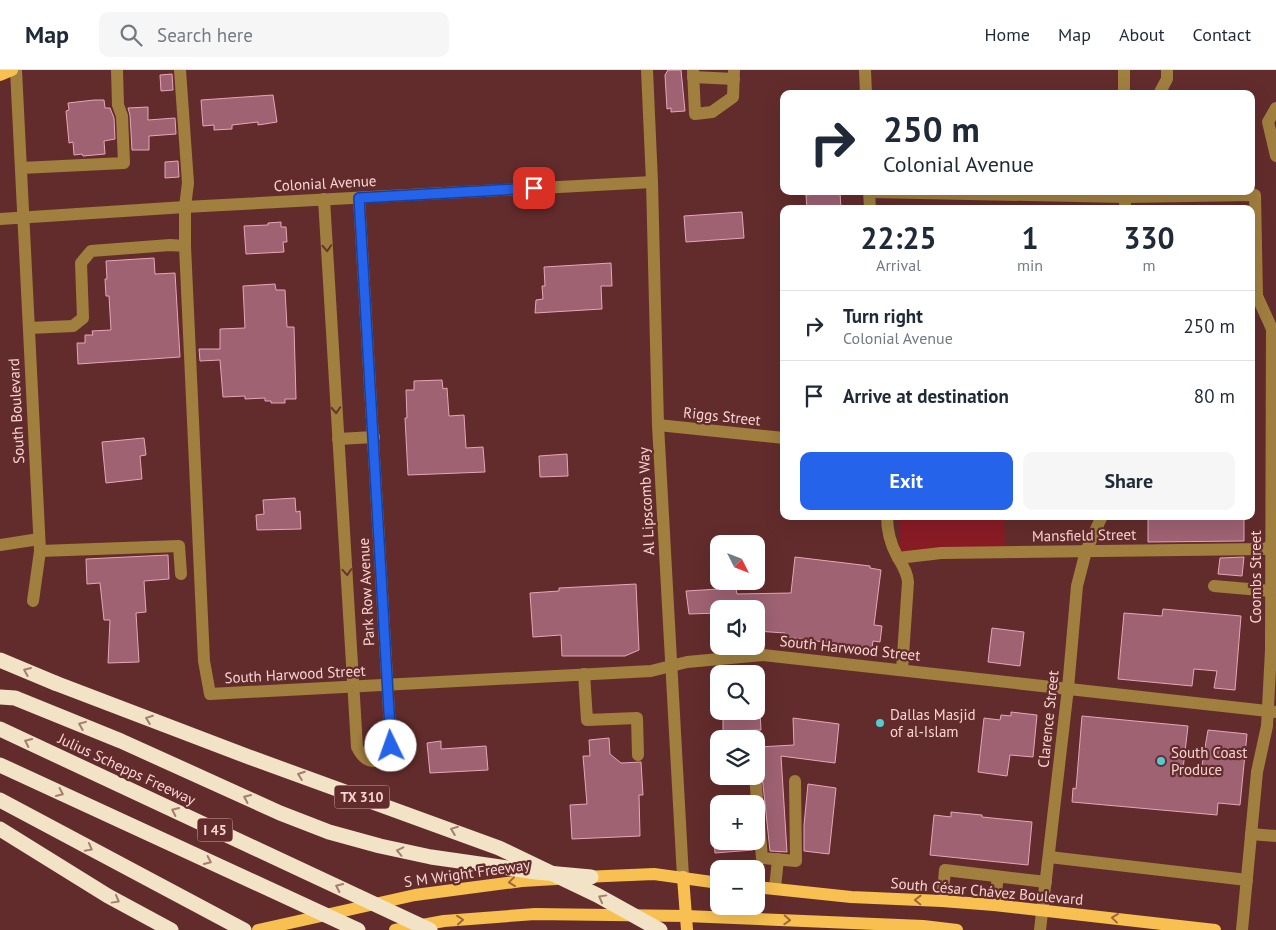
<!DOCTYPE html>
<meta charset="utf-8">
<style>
body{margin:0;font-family:"PT Sans",sans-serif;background:#f6f6f7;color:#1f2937;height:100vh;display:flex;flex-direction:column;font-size:19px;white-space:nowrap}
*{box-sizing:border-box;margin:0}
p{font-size:16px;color:#747a83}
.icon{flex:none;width:28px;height:28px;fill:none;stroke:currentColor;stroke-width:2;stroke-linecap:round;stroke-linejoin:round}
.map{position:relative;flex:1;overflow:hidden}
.drawer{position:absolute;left:780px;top:135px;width:475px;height:315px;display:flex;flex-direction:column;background:#fff;border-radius:10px;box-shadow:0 5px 20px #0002}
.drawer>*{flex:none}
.hud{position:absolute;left:780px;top:20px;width:475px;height:105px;border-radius:10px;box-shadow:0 5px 20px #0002;background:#fff;color:#1f2937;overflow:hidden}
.needle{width:32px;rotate:132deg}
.fabs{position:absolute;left:710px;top:465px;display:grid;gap:10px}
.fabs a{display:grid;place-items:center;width:55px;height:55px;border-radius:10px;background:#fff;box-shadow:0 5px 20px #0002;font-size:25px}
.pin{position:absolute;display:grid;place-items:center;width:42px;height:42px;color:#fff;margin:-21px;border-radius:10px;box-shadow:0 2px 8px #0006}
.me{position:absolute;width:55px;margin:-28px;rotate:357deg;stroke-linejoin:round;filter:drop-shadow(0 0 4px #0008)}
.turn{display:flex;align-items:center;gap:18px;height:105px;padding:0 20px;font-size:22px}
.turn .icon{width:65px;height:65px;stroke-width:2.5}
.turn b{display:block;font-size:35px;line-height:42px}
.eta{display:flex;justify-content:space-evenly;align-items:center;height:85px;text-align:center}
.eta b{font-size:30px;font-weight:800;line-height:35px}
.primary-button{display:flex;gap:10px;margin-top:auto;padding:10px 20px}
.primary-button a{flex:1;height:58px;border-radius:10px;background:#2563eb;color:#fff;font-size:20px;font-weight:800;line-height:58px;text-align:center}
.primary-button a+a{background:#f6f6f7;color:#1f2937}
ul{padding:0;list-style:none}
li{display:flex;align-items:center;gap:15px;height:70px;padding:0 20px;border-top:1px solid #e0e1e3}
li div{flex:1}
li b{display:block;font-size:19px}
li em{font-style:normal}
header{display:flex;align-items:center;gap:30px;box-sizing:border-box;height:70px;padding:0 25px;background:#fff;border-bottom:1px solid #e0e1e3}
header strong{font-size:24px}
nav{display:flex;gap:28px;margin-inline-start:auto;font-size:18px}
.search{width:350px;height:45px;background:#f6f6f7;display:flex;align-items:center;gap:12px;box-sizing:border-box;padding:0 18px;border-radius:10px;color:#747a83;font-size:19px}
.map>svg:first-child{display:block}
.green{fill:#891b25}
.building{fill:#9e6273;stroke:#e7a6b7}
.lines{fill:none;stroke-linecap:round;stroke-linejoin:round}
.minor{stroke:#a17f3f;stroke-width:12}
.major{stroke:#f7c051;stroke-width:12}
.highway{stroke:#f2e2c6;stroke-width:15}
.highway-bridge{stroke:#f2e2c6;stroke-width:15}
.oneway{stroke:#69342e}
.oneway2{stroke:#a37e71}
.oneway3{stroke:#9e673b}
.route-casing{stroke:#184099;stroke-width:12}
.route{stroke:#2563eb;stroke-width:9}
.poi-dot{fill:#51ccd5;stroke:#632c2c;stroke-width:2}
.labels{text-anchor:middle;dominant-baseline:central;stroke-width:4.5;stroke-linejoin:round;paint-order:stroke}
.shield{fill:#632c2c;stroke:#cba2a0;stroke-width:1}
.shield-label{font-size:14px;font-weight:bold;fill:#f8d4d2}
.street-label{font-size:15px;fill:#f8d4d2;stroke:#632c2c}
.poi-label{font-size:15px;fill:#f8d4d2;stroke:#632c2c;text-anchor:start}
</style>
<header>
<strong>Map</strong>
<div class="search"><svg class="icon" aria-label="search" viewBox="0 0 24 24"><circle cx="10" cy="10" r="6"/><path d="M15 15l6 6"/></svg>Search here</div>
<nav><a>Home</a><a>Map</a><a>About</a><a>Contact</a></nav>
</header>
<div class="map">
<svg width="1276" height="860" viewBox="0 0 1276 860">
<rect width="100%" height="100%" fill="#632c2c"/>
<polygon class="green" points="899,446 1004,446 1005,479 900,482"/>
<g class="building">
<polygon points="668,0 681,0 685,41 671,42 671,38 667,39 665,5"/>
<polygon points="172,4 173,20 161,21 160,5"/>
<polygon points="273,25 277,52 258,55 258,52 232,55 232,59 214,60 214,55 203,56 201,30"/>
<polygon points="94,30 104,30 105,38 110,38 114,48 115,69 104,71 105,84 83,86 82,84 74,85 73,72 69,73 66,41 69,40 68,33"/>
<polygon points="148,37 148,50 175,48 176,64 149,66 149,80 132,80 130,45 128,38"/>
<polygon points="178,91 179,107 165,108 165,92"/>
<polygon points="840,122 841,139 807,139 806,125"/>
<polygon points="742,142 744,168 686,172 684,146"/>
<polygon points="281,152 281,157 286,157 287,172 283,172 284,182 246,184 244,156 268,155 268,153"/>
<polygon points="154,188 155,204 175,203 180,287 78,294 77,273 85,273 85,265 93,265 92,261 111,260 109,226 106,226 105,209 107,209 106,191"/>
<polygon points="611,193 612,216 601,216 602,239 535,243 536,230 543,229 542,216 545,216 544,197"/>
<polygon points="275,214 276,220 285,220 287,257 294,257 296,329 285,329 285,333 271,333 271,331 265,331 265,328 245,329 245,326 223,327 220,290 200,291 199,279 220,279 220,259 245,258 243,216"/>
<polygon points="442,310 443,319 447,318 449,346 464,345 466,378 483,377 485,402 408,405 405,348 407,348 406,320 414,320 414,311"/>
<polygon points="144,368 146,385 140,386 142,409 106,413 102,372"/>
<polygon points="567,384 568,406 540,407 539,386"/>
<polygon points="295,428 296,442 300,441 301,459 257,460 256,445 264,444 263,430"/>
<polygon points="1148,446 1244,446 1244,471 1148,472"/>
<polygon points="168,485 169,509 144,511 146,542 136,543 139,592 108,593 110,550 104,550 100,513 87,514 86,489"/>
<polygon points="795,487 870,496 870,498 881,500 874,555 882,556 880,572 873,571 872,578 785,567 785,563 756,561 756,539 719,539 719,543 689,544 686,521 736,518 737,524 791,523"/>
<polygon points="1244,487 1242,506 1218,504 1220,488"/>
<polygon points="636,514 639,580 625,586 562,586 561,565 533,567 530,523 559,521 559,518"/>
<polygon points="1163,539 1241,546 1235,620 1214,618 1217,601 1194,599 1192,616 1118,609 1124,543 1162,546"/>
<polygon points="992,558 1024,562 1020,596 988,592"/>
<polygon points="723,641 760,641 761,660 723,661"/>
<polygon points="1011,642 1037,645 1033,687 1010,685 1007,706 978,702 984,648 1000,650 1001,645 1011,646"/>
<polygon points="1082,646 1188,656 1183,699 1201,701 1208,660 1247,664 1240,735 1218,733 1217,745 1072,732 1073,718 1076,719"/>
<polygon points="793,648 839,654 835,693 781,686 787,782 770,781 759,677 794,675"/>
<polygon points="609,668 610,684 621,693 641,692 643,725 639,725 640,766 572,769 570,735 587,734 583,686 590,686 589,670"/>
<polygon points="441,671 441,679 486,676 488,700 430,703 427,673"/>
<polygon points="808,714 836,718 829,784 804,781 804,755"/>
<polygon points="951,742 982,745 982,747 1032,752 1028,795 930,785 934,745 951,747"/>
<polygon points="714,771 752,771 753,780 715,783"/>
</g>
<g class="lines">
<g class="minor">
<polyline points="16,0 40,481 33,531"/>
<polyline points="180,0 188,113 185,137 185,176 204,591 210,624 651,601 687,592 763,585 1276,642"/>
<polyline points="647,0 652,112 658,355 683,807"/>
<polyline points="693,0 695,44 712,42 733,27 734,0"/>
<polyline points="865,0 866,24"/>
<polyline points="1124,0 1124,24"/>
<polyline points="693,7 734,9"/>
<polyline points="1159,24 1167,9 1167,0"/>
<polyline points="1276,38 1268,52 1276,86"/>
<polyline points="21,98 124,93 122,46 118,35 117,0"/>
<polyline points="869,121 870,139"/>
<polyline points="1125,121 1125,139"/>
<polyline points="869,122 1125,127 1255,125 1257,226 1272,259 1271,580 1267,656 1257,702 1242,860"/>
<path d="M324,129L357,677C366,696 383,696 391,676L359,128"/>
<polyline points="0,149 185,137 652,112"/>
<polyline points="29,258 73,256 83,248 81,193 91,181 170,175 185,176"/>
<polyline points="658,355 784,368"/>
<polyline points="338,369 374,367"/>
<path d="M887,446C887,461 890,473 897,486C902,495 907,501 908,512L902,600"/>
<polyline points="0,475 39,469"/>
<polyline points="40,481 179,476 181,504"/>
<polyline points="898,488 941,483 1264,479 1271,476"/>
<polyline points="1214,516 1271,521"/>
<polyline points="584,604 587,650 637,648 638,685"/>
<polyline points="755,706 762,788 796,791 795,711"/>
<polyline points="1251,764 1276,766"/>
<polyline points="1049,787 1247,810"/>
<polyline points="775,818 778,789"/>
<polyline points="942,831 945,800 1046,812"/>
<polyline points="994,835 998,807"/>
<polyline points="1040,860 1068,618 1077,516 1086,481 1102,446"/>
</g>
<g class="major">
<polyline points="0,5 12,0"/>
<polyline points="583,807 654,804 719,813"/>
<polyline points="683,807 687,860"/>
<polyline points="756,817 851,827 942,831 994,835 1215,860"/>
<polyline points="258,860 415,825 522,811 556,809"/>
<polyline points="395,860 444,851 535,844 686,846 923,856 957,860"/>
</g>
<g class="highway">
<polyline points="0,590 55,613"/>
<polyline points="0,627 15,628 121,671 280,743 329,762 380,776 431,787 536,802 591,807"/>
<polyline points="0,730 244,860"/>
<polyline points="0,759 108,826 171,860"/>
</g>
<g class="highway-bridge">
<polyline points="55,613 249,687 499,778 597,825 660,860"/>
<polyline points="0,659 430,860"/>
<polyline points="0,695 358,860"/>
</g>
</g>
<defs><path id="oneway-chevron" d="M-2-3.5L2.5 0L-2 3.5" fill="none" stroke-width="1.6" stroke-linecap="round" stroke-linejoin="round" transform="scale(1.25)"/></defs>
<g class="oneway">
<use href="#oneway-chevron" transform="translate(327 178) rotate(87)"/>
<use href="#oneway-chevron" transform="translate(336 340) rotate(87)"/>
<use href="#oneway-chevron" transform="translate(347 502) rotate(86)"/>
</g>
<g class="oneway2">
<use href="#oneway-chevron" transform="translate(27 601) rotate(-157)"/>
<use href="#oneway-chevron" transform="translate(149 649) rotate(-159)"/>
<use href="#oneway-chevron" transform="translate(82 655) rotate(-158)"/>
<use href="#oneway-chevron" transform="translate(28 672) rotate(-155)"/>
<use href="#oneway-chevron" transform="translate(301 705) rotate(-160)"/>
<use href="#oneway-chevron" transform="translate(60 723) rotate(25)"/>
<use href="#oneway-chevron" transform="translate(247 728) rotate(-156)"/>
<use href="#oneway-chevron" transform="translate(175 741) rotate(-155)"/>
<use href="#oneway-chevron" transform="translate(454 760) rotate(-159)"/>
<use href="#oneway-chevron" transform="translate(89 778) rotate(28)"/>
<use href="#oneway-chevron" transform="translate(400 781) rotate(-167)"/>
<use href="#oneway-chevron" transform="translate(208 791) rotate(25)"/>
<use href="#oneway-chevron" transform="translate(339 817) rotate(-155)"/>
<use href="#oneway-chevron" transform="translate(602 828) rotate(-151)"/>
<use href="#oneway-chevron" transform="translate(116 830) rotate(29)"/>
</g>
<g class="oneway3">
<use href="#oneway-chevron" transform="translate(512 812) rotate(173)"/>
<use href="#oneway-chevron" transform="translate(918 830) rotate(-179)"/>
<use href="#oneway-chevron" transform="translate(1115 848) rotate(-173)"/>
<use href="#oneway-chevron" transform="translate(460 850) rotate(-5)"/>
<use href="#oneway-chevron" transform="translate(787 850) rotate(3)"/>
</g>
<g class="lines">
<g class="route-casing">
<polyline id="route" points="391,676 359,128 534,118"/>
</g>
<use href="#route" class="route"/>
</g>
<g class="poi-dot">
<circle cx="880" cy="653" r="5"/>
<circle cx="1161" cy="691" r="5"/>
</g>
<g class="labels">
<g class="shield">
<rect x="334.5" y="715.5" width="55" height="23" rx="4"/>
<rect x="197.5" y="748.5" width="35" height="23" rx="4"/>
</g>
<g class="shield-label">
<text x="362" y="727">TX 310</text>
<text x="215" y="760">I 45</text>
</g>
<g class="street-label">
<text transform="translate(325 113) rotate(-3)">Colonial Avenue</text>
<text transform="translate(16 341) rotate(-93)">South Boulevard</text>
<text transform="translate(722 346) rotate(6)">Riggs Street</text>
<text transform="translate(646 431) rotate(-93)">Al Lipscomb Way</text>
<text transform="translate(1084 465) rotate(-1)">Mansfield Street</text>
<text transform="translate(1255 507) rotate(-90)">Coombs Street</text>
<text transform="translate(366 522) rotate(-93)">Park Row Avenue</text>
<text transform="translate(850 578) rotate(6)">South Harwood Street</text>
<text transform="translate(295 604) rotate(-3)">South Harwood Street</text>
<text transform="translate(1048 649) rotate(-84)">Clarence Street</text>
<text transform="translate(127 699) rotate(25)">Julius Schepps Freeway</text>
<text transform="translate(467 803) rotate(-8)">S M Wright Freeway</text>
<text transform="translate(987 821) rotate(5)">South César Chávez Boulevard</text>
</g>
<g class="poi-label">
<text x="890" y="644">Dallas Masjid<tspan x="890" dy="17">of al-Islam</tspan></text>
<text x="1171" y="682">South Coast<tspan x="1171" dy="17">Produce</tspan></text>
</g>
</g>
</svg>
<div class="fabs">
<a><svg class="needle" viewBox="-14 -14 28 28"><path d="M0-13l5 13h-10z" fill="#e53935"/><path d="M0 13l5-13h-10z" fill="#747a83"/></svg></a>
<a><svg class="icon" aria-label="sound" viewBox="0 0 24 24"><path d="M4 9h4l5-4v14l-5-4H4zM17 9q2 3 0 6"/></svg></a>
<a><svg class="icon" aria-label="search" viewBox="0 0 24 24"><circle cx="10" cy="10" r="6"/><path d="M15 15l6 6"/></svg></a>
<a><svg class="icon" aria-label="layers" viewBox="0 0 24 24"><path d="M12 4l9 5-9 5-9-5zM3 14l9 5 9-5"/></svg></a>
<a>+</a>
<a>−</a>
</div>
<div class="pin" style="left:534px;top:118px;background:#d93025"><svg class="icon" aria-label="arrive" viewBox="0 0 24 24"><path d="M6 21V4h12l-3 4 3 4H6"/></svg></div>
<svg class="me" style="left:391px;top:676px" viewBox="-20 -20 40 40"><circle r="19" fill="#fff"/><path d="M0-13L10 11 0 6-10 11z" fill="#2563eb"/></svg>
<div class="hud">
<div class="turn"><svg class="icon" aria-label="right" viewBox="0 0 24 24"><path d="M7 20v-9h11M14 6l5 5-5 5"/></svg><div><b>250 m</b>Colonial Avenue</div></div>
</div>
<section class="drawer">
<div class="eta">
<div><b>22:25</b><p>Arrival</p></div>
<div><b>1</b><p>min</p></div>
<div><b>330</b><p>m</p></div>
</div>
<ul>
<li><svg class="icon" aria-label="right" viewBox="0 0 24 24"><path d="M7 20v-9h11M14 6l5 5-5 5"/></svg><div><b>Turn right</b><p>Colonial Avenue</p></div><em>250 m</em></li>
<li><svg class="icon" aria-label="arrive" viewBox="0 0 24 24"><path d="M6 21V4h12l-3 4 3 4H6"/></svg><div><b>Arrive at destination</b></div><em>80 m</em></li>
</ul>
<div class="primary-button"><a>Exit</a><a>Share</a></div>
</section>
</div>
